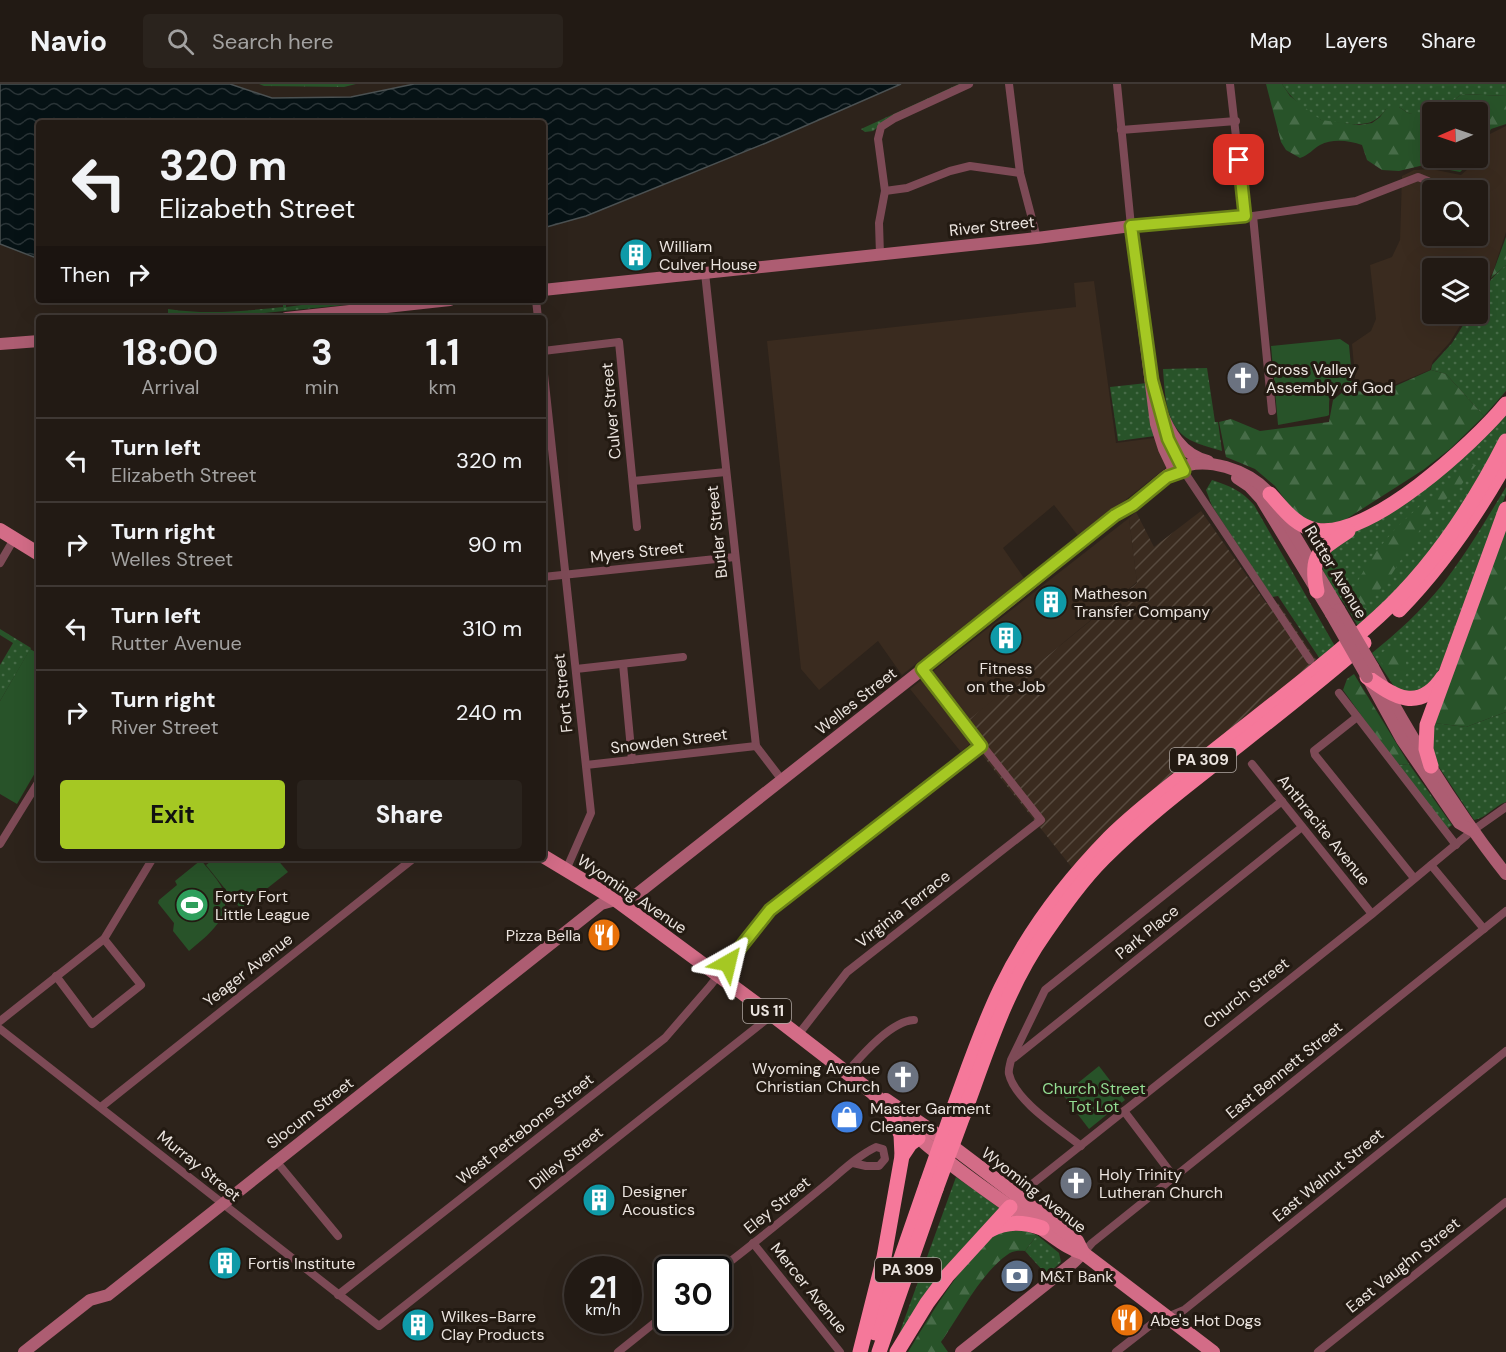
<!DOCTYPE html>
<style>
body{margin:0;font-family:"DM Sans",sans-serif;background:#2a231d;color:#f1f3f6;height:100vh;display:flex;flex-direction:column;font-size:22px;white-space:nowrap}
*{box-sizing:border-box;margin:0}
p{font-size:20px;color:#a2a1a0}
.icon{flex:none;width:33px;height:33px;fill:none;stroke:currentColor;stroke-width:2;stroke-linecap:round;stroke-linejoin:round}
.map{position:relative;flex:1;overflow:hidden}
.side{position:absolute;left:36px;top:231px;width:510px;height:546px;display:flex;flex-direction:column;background:#221a14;border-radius:6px;box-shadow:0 6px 24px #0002,0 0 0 2px #3f3834}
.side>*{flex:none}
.guide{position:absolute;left:36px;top:36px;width:510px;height:183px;border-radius:6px;box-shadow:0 6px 24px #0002,0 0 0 2px #3f3834;background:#221a14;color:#f1f3f6;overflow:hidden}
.needle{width:39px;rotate:268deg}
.tools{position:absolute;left:1422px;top:18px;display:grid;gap:12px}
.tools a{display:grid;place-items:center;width:66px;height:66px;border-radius:6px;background:#221a14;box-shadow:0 6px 24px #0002,0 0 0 2px #3f3834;font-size:30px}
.speed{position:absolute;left:564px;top:1172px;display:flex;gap:12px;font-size:30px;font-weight:700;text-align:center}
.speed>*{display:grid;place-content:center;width:78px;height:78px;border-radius:50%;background:#221a14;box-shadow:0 6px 24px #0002,0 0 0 2px #3f3834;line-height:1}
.speed small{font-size:15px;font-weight:400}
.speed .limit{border:3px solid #111;border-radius:9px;background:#fff;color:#111}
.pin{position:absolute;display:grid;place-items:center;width:51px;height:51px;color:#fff;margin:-26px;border-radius:12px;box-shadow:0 3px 9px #0006}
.me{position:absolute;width:66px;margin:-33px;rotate:37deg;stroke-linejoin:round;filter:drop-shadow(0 0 4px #0008)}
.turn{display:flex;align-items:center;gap:21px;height:126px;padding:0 24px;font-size:27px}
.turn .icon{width:78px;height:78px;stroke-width:2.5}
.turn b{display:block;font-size:42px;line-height:51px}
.then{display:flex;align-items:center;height:57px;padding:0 24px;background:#0003;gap:12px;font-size:22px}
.eta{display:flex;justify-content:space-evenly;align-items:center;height:102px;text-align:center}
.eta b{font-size:36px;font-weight:700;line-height:42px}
.cta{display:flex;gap:12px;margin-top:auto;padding:12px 24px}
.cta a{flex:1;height:69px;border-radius:6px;background:#a5c823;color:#111;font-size:24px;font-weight:700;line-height:69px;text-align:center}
.cta a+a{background:#2a231d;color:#f1f3f6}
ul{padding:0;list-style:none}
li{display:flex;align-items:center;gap:18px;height:84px;padding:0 24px;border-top:2px solid #3f3834}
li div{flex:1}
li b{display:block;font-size:22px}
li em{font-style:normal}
header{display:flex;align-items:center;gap:36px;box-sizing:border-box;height:84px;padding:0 30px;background:#221a14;border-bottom:2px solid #3f3834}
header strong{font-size:28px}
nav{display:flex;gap:33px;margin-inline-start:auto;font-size:21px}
.search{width:420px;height:54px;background:#2a231d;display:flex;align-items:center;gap:15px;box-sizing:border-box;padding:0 21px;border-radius:6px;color:#a2a1a0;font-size:22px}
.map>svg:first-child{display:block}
.built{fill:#3a2b1f;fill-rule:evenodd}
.industrial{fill:url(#industrial-furrows)}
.grass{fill:url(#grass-dots)}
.forest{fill:url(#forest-firs)}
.park{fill:#285329}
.water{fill:url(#water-waves);stroke:#4b5152;stroke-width:1.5}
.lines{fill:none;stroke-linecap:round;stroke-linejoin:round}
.street{stroke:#7d4a56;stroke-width:8}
.secondary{stroke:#ad5d72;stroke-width:12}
.primary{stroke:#d36c87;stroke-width:14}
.highway{stroke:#f5789a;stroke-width:15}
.secondary-bridge{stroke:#ad5d72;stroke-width:12}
.highway-bridge{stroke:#f5789a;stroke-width:15}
.route-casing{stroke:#6b8217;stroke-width:15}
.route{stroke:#a5c823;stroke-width:10}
.labels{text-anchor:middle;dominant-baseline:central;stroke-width:6;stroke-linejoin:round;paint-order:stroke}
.shield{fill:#231a12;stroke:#afa7a2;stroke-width:1.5}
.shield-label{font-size:15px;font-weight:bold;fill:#ebe4df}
.street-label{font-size:16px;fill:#ebe4df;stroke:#231a12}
.poi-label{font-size:16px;fill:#ebe4df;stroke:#231a12;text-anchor:start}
.park-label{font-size:16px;fill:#93dd93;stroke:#231a12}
</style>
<header>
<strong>Navio</strong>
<div class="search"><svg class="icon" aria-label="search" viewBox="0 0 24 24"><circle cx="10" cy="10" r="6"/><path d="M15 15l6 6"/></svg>Search here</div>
<nav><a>Map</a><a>Layers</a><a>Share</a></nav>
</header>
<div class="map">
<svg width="1506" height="1268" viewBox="0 0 1506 1268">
<defs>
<pattern id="industrial-furrows" width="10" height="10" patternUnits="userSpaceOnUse" patternTransform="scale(1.5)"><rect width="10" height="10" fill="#3a2b1f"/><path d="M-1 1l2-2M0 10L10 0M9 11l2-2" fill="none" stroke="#574a3f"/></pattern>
<pattern id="grass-dots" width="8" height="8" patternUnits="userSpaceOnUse" patternTransform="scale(1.5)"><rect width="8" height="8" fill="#285329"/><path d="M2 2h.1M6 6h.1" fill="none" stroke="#476c48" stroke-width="1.8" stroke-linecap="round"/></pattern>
<pattern id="forest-firs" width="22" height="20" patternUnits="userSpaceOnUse" patternTransform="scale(1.5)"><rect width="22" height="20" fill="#285329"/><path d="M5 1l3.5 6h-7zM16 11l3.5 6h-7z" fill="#476c48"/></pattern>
<pattern id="water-waves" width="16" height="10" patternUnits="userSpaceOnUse" patternTransform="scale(1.5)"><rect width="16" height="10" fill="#061215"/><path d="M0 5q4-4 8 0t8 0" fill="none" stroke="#2a3437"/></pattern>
</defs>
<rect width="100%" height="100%" fill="#2d231b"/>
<g class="built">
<path d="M1506,42V148L1493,188L1478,212V184H1432V230H1467L1450,258L1433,277L1430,286L1382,306L1356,304L1352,260L1371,247L1376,235L1370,181L1392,173L1400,156L1402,92L1414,86L1431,85L1461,91L1475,79L1490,50ZM1432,106H1478V152H1432Z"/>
<polygon points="1094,197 1116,359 1154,354 1167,383 1079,453 1054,421 1003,464 1024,494 902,591 878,557 819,606 801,585 767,257 1076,223 1074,199"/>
<polygon points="1129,434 1137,498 961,643 972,658 961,668 910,605"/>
</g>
<polygon class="industrial" points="1201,427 1266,519 1278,519 1317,577 1073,785 960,643 1137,499 1129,434 1136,428 1154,463"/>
<g class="grass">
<polygon points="959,0 971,0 884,38 873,47 865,48 861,45"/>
<path d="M1282,0H1506V12L1462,10L1441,25L1420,32L1408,29L1399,23L1386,25C1374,43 1359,41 1340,39C1334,38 1326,38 1321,36C1307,29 1290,13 1282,0Z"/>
<path d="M1506,181V307L1484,332L1446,290L1431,286L1432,281L1452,259L1470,230H1478C1478,208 1491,194 1506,181Z"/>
<path d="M341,216H395L214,234H149L168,232V225C207,231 244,227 283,223V221L286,220V223Z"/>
<path d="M1207,284L1215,338H1218L1222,367C1212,364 1200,361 1190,356C1165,342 1165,311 1163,285Z"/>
<polygon points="1147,299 1155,352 1118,357 1110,303"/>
<path d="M1506,329V348L1477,401L1413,492L1359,544C1354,535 1349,527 1344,519C1333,505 1314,487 1327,469Z"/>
<path d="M1212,396C1230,402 1242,407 1254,421L1336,564L1320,575L1278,512L1272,513L1212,422L1206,406Z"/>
<path d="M1506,403V410L1451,560L1436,592L1429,600L1416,608L1397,607L1372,569C1397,549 1422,526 1442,501C1466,470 1486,436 1506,403Z"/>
<polygon points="0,545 31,564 0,617 0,581 13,559 0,551"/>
<path d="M1506,628V718C1494,722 1486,734 1474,736L1437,680L1432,664L1434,639L1466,643Z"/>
<polygon points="1409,680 1452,741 1447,745 1397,681"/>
<polygon points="956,1093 1002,1126 898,1253"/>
<polygon points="1037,1151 1059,1169 1061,1178 1049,1189 1045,1189 1025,1167"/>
</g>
<g class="forest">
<polygon points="259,0 356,0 344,3 264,2"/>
<path d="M1266,0H1282L1290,12L1321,36L1359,41L1372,39L1380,33L1386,25L1392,22L1399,23L1408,29L1420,31L1441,25L1462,10L1506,12V40L1491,45L1478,69V28H1432V74H1475L1460,88L1424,81L1399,87L1382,86L1367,76L1362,61C1350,57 1333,54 1320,61C1313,65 1309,71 1300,74L1286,66L1281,58Z"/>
<polygon points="1506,153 1506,181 1491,194"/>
<polygon points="1431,286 1446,290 1484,332 1450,365 1423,386 1340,439 1317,439 1304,436 1295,429 1275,402 1255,385 1226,373 1219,338 1231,335 1260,347 1329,338 1333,316 1344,307 1382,308"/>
<polygon points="1470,380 1476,381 1459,404 1432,427 1388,496 1361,527 1347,516 1372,472 1396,444 1422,420 1439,410"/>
<polygon points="1506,444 1506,628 1466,643 1434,639"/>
<path d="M1390,563L1399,564C1405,571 1407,580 1407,589L1405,592L1387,588L1379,574L1380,570Z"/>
<polygon points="1354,590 1409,680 1397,681 1343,606 1347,595"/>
<path d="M999,1147H1025L1037,1151L1025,1167C1019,1166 1012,1167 1007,1171C981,1189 960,1231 941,1258L948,1268H908C931,1230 964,1174 999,1147Z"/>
</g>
<g class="park">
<path d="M1340,255L1349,261L1353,304L1349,306C1346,306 1342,305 1339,305C1326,305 1330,323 1329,331L1327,332L1278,341L1271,262Z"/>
<polygon points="30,565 39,570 39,682 17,720 0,710 0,617"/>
<polygon points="215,774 276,774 288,788 241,825 206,781"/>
<path d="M201,776C207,784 216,793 221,802C236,831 208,851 189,867L173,847L174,839L158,819L159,816L177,801L175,797Z"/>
<polygon points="1099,982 1125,1016 1089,1045 1063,1011"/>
</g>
<polygon class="water" points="0,0 230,0 272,14 351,13 414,0 901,0 766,59 586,132 543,144 543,39 39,39 39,175 0,160"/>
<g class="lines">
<g class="street">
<polyline points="1009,0 1020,89 1037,154"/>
<polyline points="1117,0 1131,142 1253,132 1356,117 1418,93 1428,97 1433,106"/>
<polyline points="1230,0 1245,132"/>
<polyline points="1121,46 1236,37"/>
<polyline points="885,107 907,104 950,87 970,82 1020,89"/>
<polyline points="1432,116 1432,143"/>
<polyline points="1253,132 1272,327"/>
<polyline points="1434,152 1435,155"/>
<polyline points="880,171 879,139 885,107 878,55 881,43 895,34 969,0"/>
<polyline points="705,189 756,662 782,696"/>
<polyline points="536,216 538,234"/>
<polyline points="543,267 619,258 637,443"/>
<polyline points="543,281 591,729 566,786"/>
<polyline points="1181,383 1310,576"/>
<polyline points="633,397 726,388"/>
<polyline points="0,479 14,455"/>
<polyline points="543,493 735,473"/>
<polyline points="623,580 632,676"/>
<polyline points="576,585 683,573"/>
<polyline points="1339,609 1456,761"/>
<polyline points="1357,633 1314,667 1315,671 1414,794"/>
<polyline points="1252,680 1372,830"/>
<polyline points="586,681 756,662"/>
<polyline points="0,760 39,697"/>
<polyline points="1431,781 1484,845"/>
<polyline points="56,892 92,940 141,901 104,855"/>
<polyline points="0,937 104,855 153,774"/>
<polyline points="0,945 379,1242 772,931"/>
<polyline points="798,951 847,888 1041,736 922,585"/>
<polyline points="1014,974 1302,743"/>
<path d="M847,988C862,971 891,937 914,936"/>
<polyline points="101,1023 414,774"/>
<polyline points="1124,1027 1174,1093"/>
<path d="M1081,1062C1060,1045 1015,1017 1009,990C1008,986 1010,981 1011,976L1045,906L1282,717"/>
<polyline points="276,1077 338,1152"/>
<polyline points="1017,1112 1372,830 1472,747 1506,723"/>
<polyline points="753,1159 840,1268"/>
<polyline points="1083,1169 1092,1159 1506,827"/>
<path d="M718,1187C754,1159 789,1131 824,1102C840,1089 857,1072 876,1063L883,1065L885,1075L879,1082H866L853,1079"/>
<polyline points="338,1211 665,954 710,902 770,826 981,662"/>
<polyline points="618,1268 668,1228"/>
<polyline points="1116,1268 1153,1239 1184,1226 1506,967"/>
<polyline points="1318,1268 1506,1118"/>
</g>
<g class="secondary">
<polyline points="543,206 1037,154 1131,142 1156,340 1164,365 1174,386 1183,387"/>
<polyline points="286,234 450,216"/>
<polyline points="0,260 39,257"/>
<path d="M1159,323C1169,347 1181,371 1208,377"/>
<polyline points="1237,394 1249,402 1261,415 1331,530"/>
<path d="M1373,583C1412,655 1455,726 1506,790"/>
<polyline points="1369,596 1402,656 1459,739 1471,746"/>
<path d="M24,1268L90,1216L108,1211L601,820L637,810L1018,510L1115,431C1122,427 1129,424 1135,419C1148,409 1161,394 1175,386C1205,370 1249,386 1270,410L1339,525"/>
<polyline points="961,1268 1074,1178 1083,1169"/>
</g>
<g class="primary">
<polyline points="0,446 39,470"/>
<path d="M543,772L616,816L772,931L873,1009C921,1062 981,1103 1039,1143C1054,1152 1066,1164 1083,1169L1213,1268"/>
<polyline points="886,1016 933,1048 1077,1157 1083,1169"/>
</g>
<g class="highway">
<path d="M1270,410C1283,424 1295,442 1316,446C1369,456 1474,359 1506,320"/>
<path d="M1317,507C1309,470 1320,466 1348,447"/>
<path d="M1399,526C1442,482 1476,432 1506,379"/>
<path d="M1367,593C1394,613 1419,629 1443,593"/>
<polyline points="1431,682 1426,665 1427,641 1506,425"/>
<polyline points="891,1029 901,1051 902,1072"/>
<path d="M951,1031C967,988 981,945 1001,904C1028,848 1066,798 1109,754C1136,727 1167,704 1196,681C1257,632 1321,585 1379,532C1432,484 1474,420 1506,357"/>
<path d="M963,1032C986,970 1006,904 1045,849C1063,823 1082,796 1104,774C1146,732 1194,696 1240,660C1282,627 1324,594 1364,559"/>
<path d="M990,1146C1008,1137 1023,1138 1042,1144"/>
<polyline points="875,1249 927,1099"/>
<polyline points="860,1268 884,1173 902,1072 910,1060 918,1054"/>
<polyline points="879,1268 936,1105"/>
<polyline points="897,1268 927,1219 947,1192 1010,1123"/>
</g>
<g class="secondary-bridge">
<polyline points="1339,525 1373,583"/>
<polyline points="1331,530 1367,593"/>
</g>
<g class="highway-bridge">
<polyline points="927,1099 951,1031"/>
<polyline points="936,1105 963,1032"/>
</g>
</g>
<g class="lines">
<g class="route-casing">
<polyline id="route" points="728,879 770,826 981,662 922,585 1115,431 1133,421 1167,393 1184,387 1168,355 1152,296 1131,142 1245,132 1239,76"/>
</g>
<use href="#route" class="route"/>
</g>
<defs>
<g id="building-disc" transform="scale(1.725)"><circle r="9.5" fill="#0f9aa8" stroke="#231a12"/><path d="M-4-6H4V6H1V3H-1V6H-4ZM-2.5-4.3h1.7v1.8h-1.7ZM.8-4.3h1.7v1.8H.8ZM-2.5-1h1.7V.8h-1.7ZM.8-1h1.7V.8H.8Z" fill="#fff"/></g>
<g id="church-disc" transform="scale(1.725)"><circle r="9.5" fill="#6b7280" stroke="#231a12"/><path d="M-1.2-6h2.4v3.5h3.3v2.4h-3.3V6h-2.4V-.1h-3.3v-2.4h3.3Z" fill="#fff"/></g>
<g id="stadium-disc" transform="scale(1.725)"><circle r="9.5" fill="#2e9e5b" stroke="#231a12"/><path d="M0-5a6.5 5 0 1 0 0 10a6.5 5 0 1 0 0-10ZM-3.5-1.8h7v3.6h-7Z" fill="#fff"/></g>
<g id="restaurant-disc" transform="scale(1.725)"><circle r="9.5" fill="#e8710a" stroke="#231a12"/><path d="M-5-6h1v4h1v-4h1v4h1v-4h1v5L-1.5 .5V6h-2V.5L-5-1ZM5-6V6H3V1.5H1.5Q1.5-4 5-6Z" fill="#fff"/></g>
<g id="shop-disc" transform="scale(1.725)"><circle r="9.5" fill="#3f7fe0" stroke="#231a12"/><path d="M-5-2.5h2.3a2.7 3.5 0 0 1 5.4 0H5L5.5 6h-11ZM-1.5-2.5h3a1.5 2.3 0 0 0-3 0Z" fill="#fff"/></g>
<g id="bank-disc" transform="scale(1.725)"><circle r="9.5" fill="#5c6f8a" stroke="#231a12"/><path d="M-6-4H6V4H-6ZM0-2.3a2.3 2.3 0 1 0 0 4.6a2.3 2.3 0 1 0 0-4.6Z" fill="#fff"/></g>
</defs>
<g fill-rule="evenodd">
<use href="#building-disc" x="636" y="171"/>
<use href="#church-disc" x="1243" y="294"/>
<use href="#building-disc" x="1051" y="518"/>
<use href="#building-disc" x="1006" y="554"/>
<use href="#stadium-disc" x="192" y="821"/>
<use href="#restaurant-disc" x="604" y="851"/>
<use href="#church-disc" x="903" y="993"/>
<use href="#shop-disc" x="847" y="1033"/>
<use href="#church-disc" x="1076" y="1099"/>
<use href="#building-disc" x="599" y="1116"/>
<use href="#building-disc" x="225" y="1179"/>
<use href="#bank-disc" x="1017" y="1192"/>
<use href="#restaurant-disc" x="1127" y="1236"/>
<use href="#building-disc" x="418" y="1241"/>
</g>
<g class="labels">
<g class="shield">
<rect x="1170" y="664" width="66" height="24" rx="4.5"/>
<rect x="743" y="915" width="48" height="24" rx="4.5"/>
<rect x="875" y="1174" width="66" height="24" rx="4.5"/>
</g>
<g class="shield-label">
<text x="1203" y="676">PA 309</text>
<text x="767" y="927">US 11</text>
<text x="908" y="1186">PA 309</text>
</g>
<g class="street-label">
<text transform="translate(992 142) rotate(-6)">River Street</text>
<text transform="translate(611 327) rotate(-95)">Culver Street</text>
<text transform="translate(717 448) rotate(-96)">Butler Street</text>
<text transform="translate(637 468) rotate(-6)">Myers Street</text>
<text transform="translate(1336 488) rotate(59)">Rutter Avenue</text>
<text transform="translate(563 609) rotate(-96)">Fort Street</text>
<text transform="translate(856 617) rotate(-38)">Welles Street</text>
<text transform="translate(669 657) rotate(-7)">Snowden Street</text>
<text transform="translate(1324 746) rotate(51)">Anthracite Avenue</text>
<text transform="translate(632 810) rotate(34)">Wyoming Avenue</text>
<text transform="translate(903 825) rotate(-38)">Virginia Terrace</text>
<text transform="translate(1147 848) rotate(-39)">Park Place</text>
<text transform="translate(248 886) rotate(-38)">Yeager Avenue</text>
<text transform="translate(1246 909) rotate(-38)">Church Street</text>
<text transform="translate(1284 986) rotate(-39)">East Bennett Street</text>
<text transform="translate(310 1029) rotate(-38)">Slocum Street</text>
<text transform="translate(525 1045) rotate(-38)">West Pettebone Street</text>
<text transform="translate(566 1074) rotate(-39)">Dilley Street</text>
<text transform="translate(199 1082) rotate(39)">Murray Street</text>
<text transform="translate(1328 1091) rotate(-39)">East Walnut Street</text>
<text transform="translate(1034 1106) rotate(38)">Wyoming Avenue</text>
<text transform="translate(777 1121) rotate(-39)">Eley Street</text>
<text transform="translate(1403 1181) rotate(-39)">East Vaughn Street</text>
<text transform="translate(809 1204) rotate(51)">Mercer Avenue</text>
</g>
<g class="poi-label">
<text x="659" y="162">William<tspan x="659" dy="18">Culver House</tspan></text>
<text x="1266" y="285">Cross Valley<tspan x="1266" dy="18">Assembly of God</tspan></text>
<text x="1074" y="509">Matheson<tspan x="1074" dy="18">Transfer Company</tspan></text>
<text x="1006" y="584" text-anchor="middle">Fitness<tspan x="1006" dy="18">on the Job</tspan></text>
<text x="215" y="812">Forty Fort<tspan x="215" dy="18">Little League</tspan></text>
<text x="581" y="851" text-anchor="end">Pizza Bella</text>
<text x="880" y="984" text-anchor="end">Wyoming Avenue<tspan x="880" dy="18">Christian Church</tspan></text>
<text x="870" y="1024">Master Garment<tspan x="870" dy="18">Cleaners</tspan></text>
<text x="1099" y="1090">Holy Trinity<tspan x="1099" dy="18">Lutheran Church</tspan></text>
<text x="622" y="1107">Designer<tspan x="622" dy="18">Acoustics</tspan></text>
<text x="248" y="1179">Fortis Institute</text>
<text x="1040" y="1192">M&amp;T Bank</text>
<text x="441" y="1232">Wilkes-Barre<tspan x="441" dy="18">Clay Products</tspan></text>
<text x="1150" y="1236">Abe's Hot Dogs</text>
</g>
<g class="park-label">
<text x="1094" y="1004">Church Street<tspan x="1094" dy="18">Tot Lot</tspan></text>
</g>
</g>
</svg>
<div class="tools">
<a><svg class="needle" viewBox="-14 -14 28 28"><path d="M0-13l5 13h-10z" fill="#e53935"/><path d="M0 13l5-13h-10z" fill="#a2a1a0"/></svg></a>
<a><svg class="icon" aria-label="search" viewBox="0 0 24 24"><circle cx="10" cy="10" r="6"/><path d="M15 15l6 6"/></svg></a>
<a><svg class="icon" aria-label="layers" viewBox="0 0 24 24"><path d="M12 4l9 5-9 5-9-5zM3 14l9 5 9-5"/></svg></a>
</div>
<div class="speed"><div>21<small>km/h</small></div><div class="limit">30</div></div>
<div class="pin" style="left:1239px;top:76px;background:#d93025"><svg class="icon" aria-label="arrive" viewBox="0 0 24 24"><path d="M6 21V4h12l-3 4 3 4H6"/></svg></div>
<svg class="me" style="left:728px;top:879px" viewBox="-20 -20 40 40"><path d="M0-17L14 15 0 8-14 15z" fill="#a5c823" stroke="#fff" stroke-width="4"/></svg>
<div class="guide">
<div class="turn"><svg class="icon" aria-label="left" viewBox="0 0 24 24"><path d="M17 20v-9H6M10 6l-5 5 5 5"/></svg><div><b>320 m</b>Elizabeth Street</div></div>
<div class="then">Then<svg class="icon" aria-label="right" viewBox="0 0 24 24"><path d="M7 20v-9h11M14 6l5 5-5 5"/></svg></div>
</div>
<section class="side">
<div class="eta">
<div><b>18:00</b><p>Arrival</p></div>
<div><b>3</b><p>min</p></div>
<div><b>1.1</b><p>km</p></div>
</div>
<ul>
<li><svg class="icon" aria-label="left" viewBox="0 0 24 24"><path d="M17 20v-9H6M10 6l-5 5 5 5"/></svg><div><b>Turn left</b><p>Elizabeth Street</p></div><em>320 m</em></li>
<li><svg class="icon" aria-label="right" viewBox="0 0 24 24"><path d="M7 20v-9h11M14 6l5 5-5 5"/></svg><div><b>Turn right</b><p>Welles Street</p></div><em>90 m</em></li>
<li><svg class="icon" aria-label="left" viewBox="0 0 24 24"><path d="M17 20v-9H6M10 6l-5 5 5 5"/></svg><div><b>Turn left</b><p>Rutter Avenue</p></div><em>310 m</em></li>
<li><svg class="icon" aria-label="right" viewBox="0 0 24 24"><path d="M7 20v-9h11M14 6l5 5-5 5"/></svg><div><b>Turn right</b><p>River Street</p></div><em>240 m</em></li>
</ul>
<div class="cta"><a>Exit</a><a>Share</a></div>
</section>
</div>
